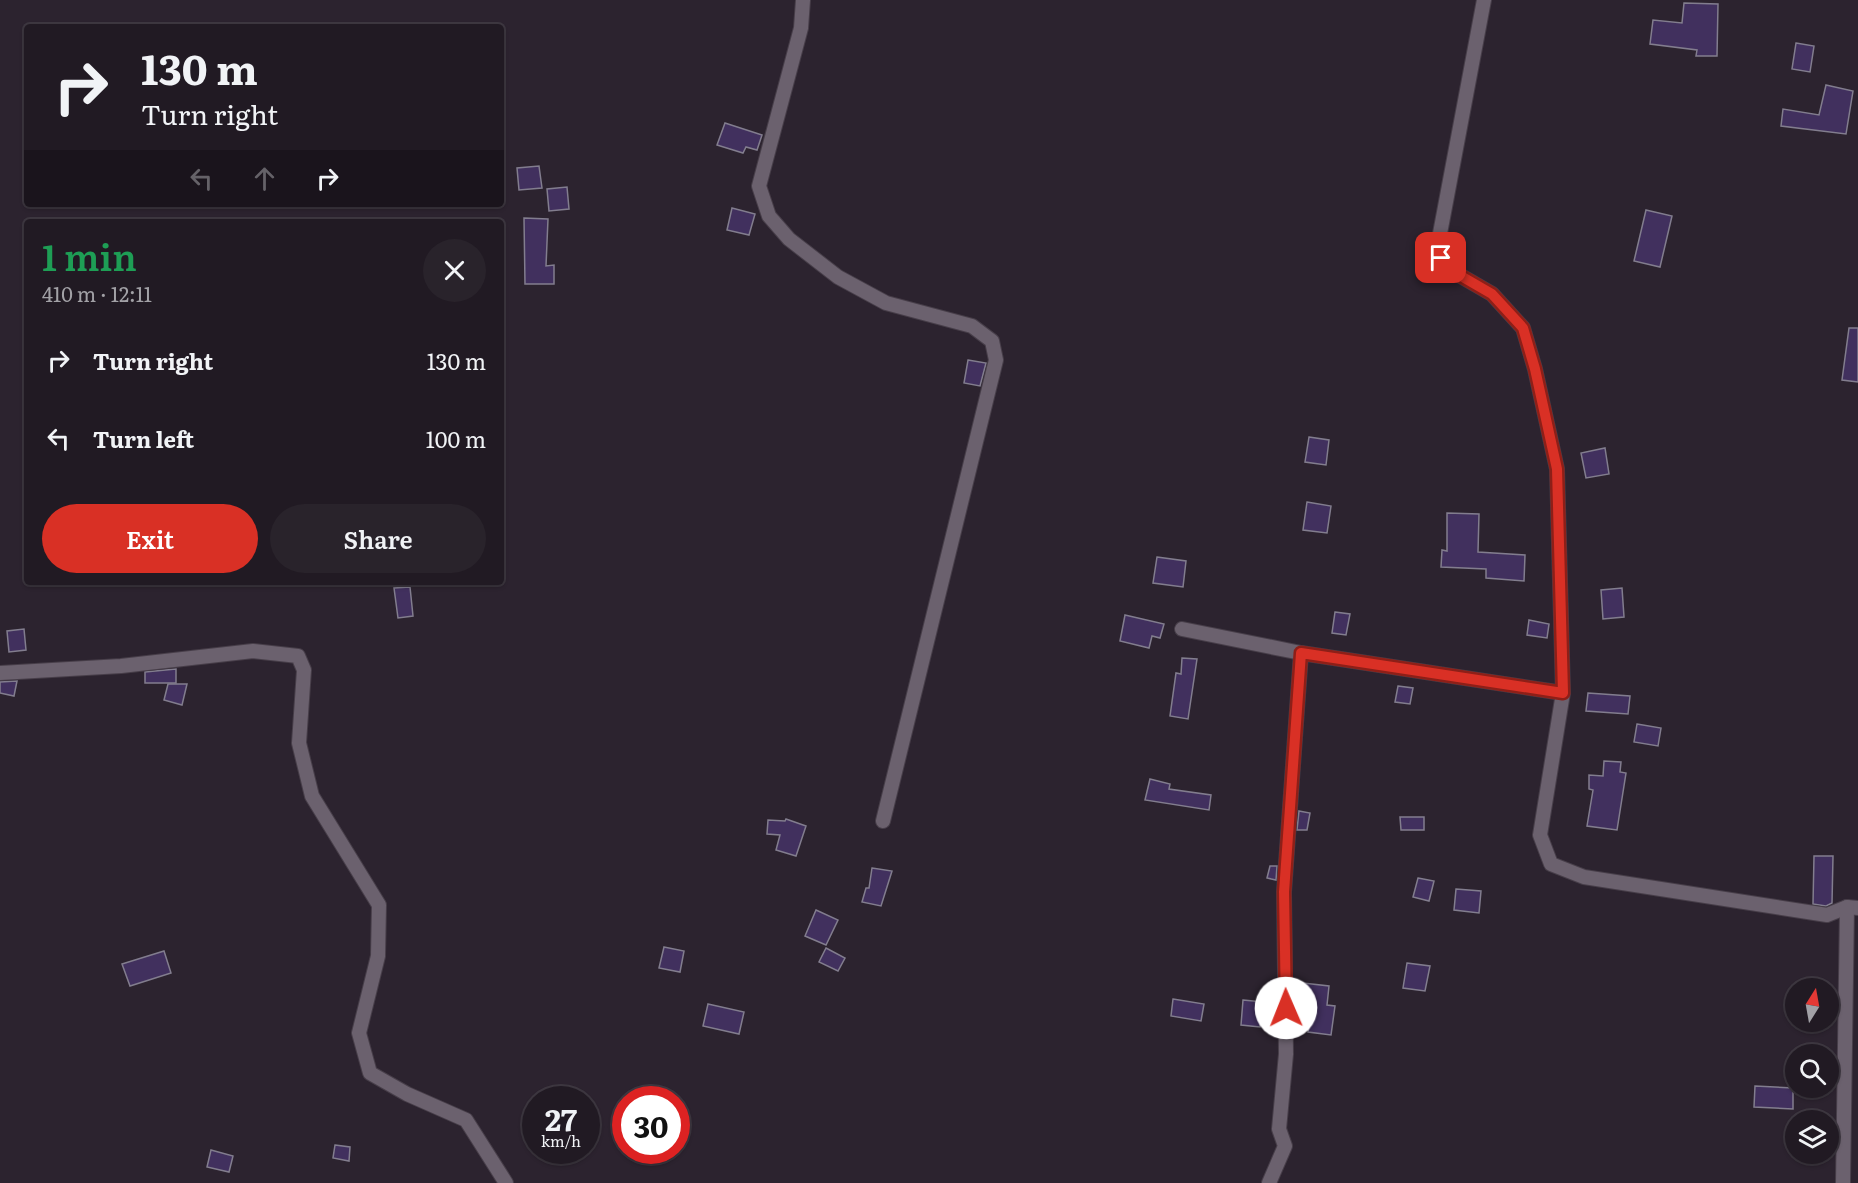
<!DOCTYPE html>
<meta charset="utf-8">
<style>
body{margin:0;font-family:Literata,serif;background:#29232b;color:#f1f3f6;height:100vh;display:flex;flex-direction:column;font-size:22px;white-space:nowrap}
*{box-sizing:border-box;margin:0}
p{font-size:20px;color:#a2a1a6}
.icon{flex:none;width:33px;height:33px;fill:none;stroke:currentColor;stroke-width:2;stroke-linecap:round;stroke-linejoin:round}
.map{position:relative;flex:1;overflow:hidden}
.sheet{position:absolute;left:24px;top:219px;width:480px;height:366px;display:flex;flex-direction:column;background:#211a23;border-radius:6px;box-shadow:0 2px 4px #0004,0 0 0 2px #3e3841}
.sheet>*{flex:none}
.top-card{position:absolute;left:24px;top:24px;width:480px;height:183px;border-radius:6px;box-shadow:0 2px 4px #0004,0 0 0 2px #3e3841;background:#211a23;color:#f1f3f6;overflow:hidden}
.needle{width:39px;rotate:11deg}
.controls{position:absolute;left:1785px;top:978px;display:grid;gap:12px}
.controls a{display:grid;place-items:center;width:54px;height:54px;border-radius:50%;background:#211a23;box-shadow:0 2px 4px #0004,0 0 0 2px #3e3841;font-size:30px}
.speed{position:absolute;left:522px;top:1086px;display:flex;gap:12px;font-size:30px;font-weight:700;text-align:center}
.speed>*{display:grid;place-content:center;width:78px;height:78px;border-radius:50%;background:#211a23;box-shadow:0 2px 4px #0004,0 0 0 2px #3e3841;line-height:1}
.speed small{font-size:15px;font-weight:400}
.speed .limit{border:9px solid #d22;background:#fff;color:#111}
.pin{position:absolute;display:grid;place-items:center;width:51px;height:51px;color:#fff;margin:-26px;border-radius:12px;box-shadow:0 3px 9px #0006}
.me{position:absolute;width:66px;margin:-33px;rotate:359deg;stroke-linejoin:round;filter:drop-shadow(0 0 4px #0008)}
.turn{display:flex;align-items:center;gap:21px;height:126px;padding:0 18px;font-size:27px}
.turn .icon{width:78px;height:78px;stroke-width:2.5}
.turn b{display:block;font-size:42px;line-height:51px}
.lanes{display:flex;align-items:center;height:57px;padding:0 18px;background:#0003;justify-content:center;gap:30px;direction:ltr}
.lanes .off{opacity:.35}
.round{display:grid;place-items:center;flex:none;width:63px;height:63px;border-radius:32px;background:#29232b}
.summary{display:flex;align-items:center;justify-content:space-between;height:102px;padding:0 18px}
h1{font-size:36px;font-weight:600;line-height:45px;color:#1e9e55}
.primary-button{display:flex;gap:12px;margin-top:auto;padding:12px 18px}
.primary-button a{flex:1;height:69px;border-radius:36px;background:#d93025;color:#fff;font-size:24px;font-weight:600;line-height:69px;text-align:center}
.primary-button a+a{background:#29232b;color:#f1f3f6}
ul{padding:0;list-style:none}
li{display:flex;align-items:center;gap:18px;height:78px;padding:0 18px}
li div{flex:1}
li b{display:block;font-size:22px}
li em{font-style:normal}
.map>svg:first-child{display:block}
.building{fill:#41305e;stroke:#827d8e;stroke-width:1.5}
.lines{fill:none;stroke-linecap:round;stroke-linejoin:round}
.minor-casing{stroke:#473e49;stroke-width:16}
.minor{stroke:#6b616e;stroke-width:14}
.route-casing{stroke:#8d1f18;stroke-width:15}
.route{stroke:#d93025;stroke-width:10}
</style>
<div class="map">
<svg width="1858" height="1183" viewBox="0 0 1858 1183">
<rect width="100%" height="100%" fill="#2c232f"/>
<g class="building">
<polygon points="1684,3 1718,4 1717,56 1696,56 1697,50 1650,44 1653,20 1682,23"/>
<polygon points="1796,43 1814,46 1810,72 1792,69"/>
<polygon points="1826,85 1853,91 1846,134 1781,126 1783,109 1819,115"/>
<polygon points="725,123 762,135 757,150 746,147 743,153 717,145"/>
<polygon points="539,166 542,188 519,190 517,168"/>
<polygon points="567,187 569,209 549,211 547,189"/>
<polygon points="732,208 755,214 749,235 727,230"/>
<polygon points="1646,210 1672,216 1660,267 1634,261"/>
<polygon points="524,218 548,219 546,266 554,265 554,284 525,284"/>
<polygon points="1849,328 1858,328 1858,382 1842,380"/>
<polygon points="968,360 986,363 980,386 964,383"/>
<polygon points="1309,437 1329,440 1326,465 1305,462"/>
<polygon points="1605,448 1609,474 1586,478 1581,453"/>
<polygon points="1307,502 1331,506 1327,533 1303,530"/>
<polygon points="1447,513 1479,514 1478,552 1525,555 1524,581 1486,578 1486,569 1441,567 1442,550 1447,551"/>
<polygon points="1157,557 1186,561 1183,587 1153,583"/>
<polygon points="410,587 413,616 398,618 394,588"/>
<polygon points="1622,588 1624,617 1603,619 1601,590"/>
<polygon points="1335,612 1350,614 1346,635 1332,633"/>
<polygon points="1125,615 1164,624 1160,638 1152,636 1149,648 1120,641"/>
<polygon points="1529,620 1549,624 1547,638 1527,635"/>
<polygon points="24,629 26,650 9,652 7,631"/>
<polygon points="1182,658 1197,659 1188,719 1170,716 1176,673 1181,674"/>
<polygon points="176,669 176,683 145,683 145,672"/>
<polygon points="17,681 14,696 0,693 0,682"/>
<polygon points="168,684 187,684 182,705 164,700"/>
<polygon points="1398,686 1413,688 1410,704 1395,702"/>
<polygon points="1588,693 1630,696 1628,714 1586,711"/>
<polygon points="1637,724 1661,728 1658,746 1634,742"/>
<polygon points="1604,761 1621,762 1620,772 1626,773 1617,830 1587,826 1593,790 1589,789 1589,775 1603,776"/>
<polygon points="1150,779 1170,784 1169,789 1211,795 1209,810 1145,800"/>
<polygon points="1299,811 1310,813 1307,830 1297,830"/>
<polygon points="1400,817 1424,817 1424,830 1401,830"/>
<polygon points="786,819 806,826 796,856 776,850 780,835 767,834 768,820 785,821"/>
<polygon points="1814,856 1833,856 1832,903 1826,906 1813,904"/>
<polygon points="1270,866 1277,866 1276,880 1267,878"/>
<polygon points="872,868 892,871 881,906 862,902 866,888 869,888"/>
<polygon points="1418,878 1434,881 1429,901 1413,897"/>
<polygon points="1456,889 1481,891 1479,913 1454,910"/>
<polygon points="816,910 838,920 826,945 805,936"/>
<polygon points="664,947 684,951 680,972 659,968"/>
<polygon points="826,948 845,958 838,971 819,962"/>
<polygon points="164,951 171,973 130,986 122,964"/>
<polygon points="1407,963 1430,966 1425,991 1403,988"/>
<polygon points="1271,981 1276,981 1276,999 1270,998"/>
<polygon points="1294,982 1329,986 1327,1005 1335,1006 1331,1035 1308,1032 1313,1003 1294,1001"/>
<polygon points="1173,999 1204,1004 1201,1021 1171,1016"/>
<polygon points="1243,1000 1263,1002 1260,1027 1241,1025"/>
<polygon points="708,1004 744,1012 739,1034 703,1026"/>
<polygon points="1755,1086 1793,1088 1793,1109 1754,1107"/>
<polygon points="335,1145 350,1147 349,1161 333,1158"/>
<polygon points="211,1150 233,1156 229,1172 207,1167"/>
</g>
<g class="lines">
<g class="minor-casing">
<g id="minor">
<polyline points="803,0 801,28 759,186 769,216 789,239 838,277 886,303 972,326 992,341 996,360 883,821"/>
<polyline points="1484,0 1438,244 1441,258 1454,272 1492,294 1523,328 1535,369 1557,469 1563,693 1540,835 1551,864 1584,877 1827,915 1847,907 1858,908"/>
<polyline points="1182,629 1301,653 1563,693"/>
<polyline points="0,673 121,666 253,651 298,656 304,670 299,743 312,796 379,905 378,956 359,1033 370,1073 407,1094 466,1120 506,1183"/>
<polyline points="1269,1183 1285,1146 1279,1129 1286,1054 1284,892 1301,653"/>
<polyline points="1843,1183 1847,907"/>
</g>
</g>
<use href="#minor" class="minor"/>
</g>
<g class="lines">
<g class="route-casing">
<polyline id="route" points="1286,1008 1284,892 1301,653 1563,693 1557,469 1535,369 1523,328 1492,294 1454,272 1441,258"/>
</g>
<use href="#route" class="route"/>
</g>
</svg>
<div class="controls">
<a><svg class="needle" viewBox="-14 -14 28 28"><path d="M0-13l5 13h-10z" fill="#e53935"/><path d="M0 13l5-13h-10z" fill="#a2a1a6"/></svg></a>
<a><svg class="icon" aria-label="search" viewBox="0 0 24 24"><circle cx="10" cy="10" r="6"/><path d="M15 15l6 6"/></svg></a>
<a><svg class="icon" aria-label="layers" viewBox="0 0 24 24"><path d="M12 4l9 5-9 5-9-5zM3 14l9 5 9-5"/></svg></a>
</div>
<div class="speed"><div>27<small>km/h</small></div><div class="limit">30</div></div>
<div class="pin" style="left:1441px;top:258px;background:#d93025"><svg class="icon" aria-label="arrive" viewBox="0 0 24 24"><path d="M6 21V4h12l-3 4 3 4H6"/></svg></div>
<svg class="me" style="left:1286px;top:1008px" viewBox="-20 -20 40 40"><circle r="19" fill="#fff"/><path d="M0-13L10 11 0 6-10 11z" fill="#d93025"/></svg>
<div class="top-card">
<div class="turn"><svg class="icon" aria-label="right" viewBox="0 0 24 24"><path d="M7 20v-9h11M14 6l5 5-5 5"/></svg><div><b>130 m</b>Turn right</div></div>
<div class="lanes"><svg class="icon off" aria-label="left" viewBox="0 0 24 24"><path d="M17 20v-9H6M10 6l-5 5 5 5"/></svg><svg class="icon off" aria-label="ahead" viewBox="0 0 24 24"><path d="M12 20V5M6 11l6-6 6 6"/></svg><svg class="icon" aria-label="right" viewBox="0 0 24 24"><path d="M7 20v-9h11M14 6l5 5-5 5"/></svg></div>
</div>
<section class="sheet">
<div class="summary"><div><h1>1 min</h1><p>410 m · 12:11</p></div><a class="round"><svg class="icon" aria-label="close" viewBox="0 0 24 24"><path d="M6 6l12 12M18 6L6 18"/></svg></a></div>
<ul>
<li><svg class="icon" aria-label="right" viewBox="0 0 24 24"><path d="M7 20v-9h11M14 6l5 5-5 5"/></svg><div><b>Turn right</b></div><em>130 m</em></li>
<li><svg class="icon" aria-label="left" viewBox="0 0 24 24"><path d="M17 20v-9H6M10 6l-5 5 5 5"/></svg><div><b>Turn left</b></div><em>100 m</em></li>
</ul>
<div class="primary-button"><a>Exit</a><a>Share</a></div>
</section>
</div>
